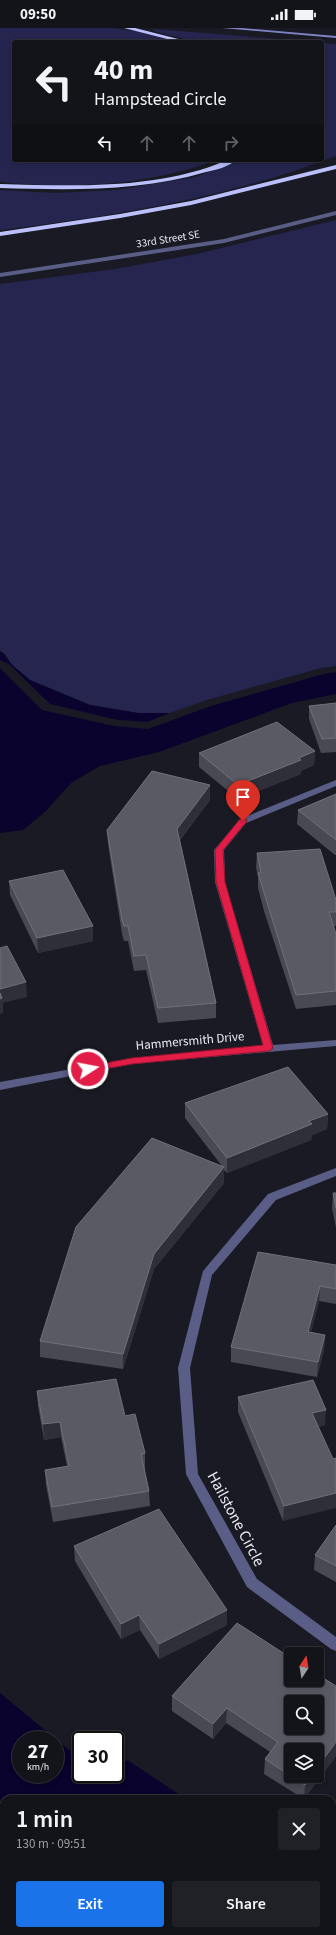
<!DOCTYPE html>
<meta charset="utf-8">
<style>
body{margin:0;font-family:"Source Sans 3",sans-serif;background:#202127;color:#f1f3f6;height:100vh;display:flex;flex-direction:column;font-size:15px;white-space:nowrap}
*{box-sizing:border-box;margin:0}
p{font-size:13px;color:#9d9ea2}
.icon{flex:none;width:22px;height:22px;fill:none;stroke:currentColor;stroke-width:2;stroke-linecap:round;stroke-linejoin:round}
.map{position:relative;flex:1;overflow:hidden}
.details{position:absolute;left:0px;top:1767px;width:336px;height:140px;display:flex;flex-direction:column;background:#13141a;border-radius:12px 12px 0 0;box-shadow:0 2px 6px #0003,0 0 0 1px #323339}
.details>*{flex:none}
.hud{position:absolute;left:12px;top:12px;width:312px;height:122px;border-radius:4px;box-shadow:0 2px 6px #0003,0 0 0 1px #323339;background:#13141a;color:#f1f3f6;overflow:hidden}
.needle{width:26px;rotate:12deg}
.tools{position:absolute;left:284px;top:1619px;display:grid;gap:8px}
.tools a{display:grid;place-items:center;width:40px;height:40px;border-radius:4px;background:#13141a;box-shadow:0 2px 6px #0003,0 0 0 1px #323339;font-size:20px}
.speed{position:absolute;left:12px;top:1703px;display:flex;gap:8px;font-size:20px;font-weight:700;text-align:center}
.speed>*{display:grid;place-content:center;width:52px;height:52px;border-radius:50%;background:#13141a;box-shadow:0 2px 6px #0003,0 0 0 1px #323339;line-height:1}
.speed small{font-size:10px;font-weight:400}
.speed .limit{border:2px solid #111;border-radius:6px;background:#fff;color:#111}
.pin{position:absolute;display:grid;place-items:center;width:34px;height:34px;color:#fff;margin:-41px -17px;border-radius:50% 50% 50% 0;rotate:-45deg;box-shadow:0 0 4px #0007}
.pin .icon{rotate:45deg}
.me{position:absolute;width:44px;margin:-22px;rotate:79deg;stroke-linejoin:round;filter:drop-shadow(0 0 3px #0008)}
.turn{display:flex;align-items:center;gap:14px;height:84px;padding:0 16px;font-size:18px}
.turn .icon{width:52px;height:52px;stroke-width:2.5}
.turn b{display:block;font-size:28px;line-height:34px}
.lanes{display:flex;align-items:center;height:38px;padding:0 16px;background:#0003;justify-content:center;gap:20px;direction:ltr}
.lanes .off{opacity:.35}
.round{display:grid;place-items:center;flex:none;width:42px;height:42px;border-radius:4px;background:#202127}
.head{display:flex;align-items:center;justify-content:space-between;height:68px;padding:0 16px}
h1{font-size:24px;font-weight:600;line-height:30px}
.cta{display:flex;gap:8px;margin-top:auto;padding:8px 16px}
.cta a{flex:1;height:46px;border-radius:4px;background:#1a73e8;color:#fff;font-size:16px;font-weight:600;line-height:46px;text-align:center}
.cta a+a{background:#202127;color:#f1f3f6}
.status{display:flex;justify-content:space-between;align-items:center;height:28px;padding:0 20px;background:#13141a;direction:ltr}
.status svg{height:11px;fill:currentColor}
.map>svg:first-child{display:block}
.green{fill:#25254f}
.water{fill:#09032d;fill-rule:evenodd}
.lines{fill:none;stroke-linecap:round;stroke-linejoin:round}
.minor{fill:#5a5d85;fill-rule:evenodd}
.secondary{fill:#7f83c3;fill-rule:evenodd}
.motorway{fill:#bbc0fd;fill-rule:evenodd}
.wall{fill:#484953}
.shaded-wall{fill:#2e2f39}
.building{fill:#595a64;stroke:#70717a;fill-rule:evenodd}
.route{fill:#e11d48;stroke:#92132f}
.labels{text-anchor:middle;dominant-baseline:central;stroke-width:4;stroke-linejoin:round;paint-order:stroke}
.far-street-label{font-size:11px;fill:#e9eaf0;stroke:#191a23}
.street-label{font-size:13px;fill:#e9eaf0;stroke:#191a23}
.near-street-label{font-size:16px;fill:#e9eaf0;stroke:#191a23}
</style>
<div class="status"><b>09:50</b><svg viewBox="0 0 49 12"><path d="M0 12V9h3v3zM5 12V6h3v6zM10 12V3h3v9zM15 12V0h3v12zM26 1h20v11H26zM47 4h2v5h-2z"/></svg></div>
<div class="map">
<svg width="336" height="1907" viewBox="0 0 336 1907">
<rect width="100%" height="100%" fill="#191a23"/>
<g class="green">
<path d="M0,0H112L136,3L179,14H14V132H216C150,157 70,162 0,154Z"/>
<polygon points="152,1 155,1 316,14 197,14 156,4"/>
<path d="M322,15L336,16V128C228,170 114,188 0,202V162L54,165L116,162L195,149L243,132H322Z"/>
<polygon points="336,192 336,638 321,640 207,672 170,685 138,685 90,677 30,652 12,637 5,626 0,623 0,256 115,241 197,226"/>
</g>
<g class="water">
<polygon points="0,623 4,626 12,637 30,652 90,677 138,685 170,685 147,694 118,692 50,676 9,636 0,632"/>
<polygon points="0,640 42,682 114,698 148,701 211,678 324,646 336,644 336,666 292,675 159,724 100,738 71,755 46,783 23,802 0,805"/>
<path d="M0,1665L69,1722L81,1724V1746H115V1731L129,1733L186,1771H4V1846L0,1845ZM21,1712H55V1746H21Z"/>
<polygon points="332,1844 336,1844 336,1907 114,1907 110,1903 332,1903"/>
</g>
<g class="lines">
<g class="minor">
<polygon points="336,183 336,187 224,215 0,249 0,245 224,211"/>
<polygon points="336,752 336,758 246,795 224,822 225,854 273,1017 336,1012 336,1018 132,1036 0,1062 0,1054 132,1030 263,1018 215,854 214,822 240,791"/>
<polygon points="336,1140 336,1148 276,1172 212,1247 190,1340 198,1446 257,1551 336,1609 336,1623 331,1621 247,1559 188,1450 186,1446 178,1340 203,1243 268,1166"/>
</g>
<polygon class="secondary" points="222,0 242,0 336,8 336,10"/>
<g class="motorway">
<polygon points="124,0 135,0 190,14 179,14"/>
<path d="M227,132H236C229,139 215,142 206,144C139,164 68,162 0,160V156C73,158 159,162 227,132Z"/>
<polygon points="336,137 336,141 191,177 120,190 0,208 0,204 120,186 191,173"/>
</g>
</g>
<g class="wall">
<polygon points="336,675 336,724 321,725 309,691 309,678"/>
<polygon points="315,723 314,737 301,743 301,746 238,771 199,739 199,725"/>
<polygon points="336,766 336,827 335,827 297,796 298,782"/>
<polygon points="210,772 180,812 216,975 216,990 158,995 146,942 134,943 128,913 124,913 122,906 108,816 107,802"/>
<polygon points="257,825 336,872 336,898 333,898 336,906 336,977 296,981 264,883 258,860 258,849 256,840"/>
<polygon points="9,853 93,913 38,925 10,867"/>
<polygon points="185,1075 328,1086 327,1101 312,1107 311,1112 227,1145 224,1142 224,1155 154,1241 123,1341 40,1329 40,1313 222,1138 185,1090"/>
<polygon points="333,1165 336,1165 336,1200 332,1180"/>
<polygon points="336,1237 336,1276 319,1273 311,1304 325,1307 324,1322 317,1349 231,1334 231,1319"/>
<polygon points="37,1363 125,1388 145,1425 145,1441 144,1441 149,1463 150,1478 53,1494 46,1457 45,1442 67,1438 61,1409 44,1412 38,1378"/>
<polygon points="238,1369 325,1397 318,1399 283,1493 238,1384"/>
<polygon points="336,1497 336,1554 314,1542 315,1527"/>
<polygon points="74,1518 227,1597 159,1631 140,1602 121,1611 75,1533"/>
<polygon points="237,1595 336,1728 304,1771 264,1746 265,1731 270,1724 252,1712 226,1695 213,1711 172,1683 172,1668"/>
</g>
<g class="shaded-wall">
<polygon points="315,723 314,737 301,743 301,746 238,771 238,757"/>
<polygon points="210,757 210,772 177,815 177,801"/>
<polygon points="93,898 93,913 38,925 37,910"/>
<polygon points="26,954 27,969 3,975 3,985 0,986 0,961"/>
<polygon points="328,1086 327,1101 312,1107 311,1112 227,1145 227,1130 309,1093"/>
<polygon points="224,1139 224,1155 154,1241 123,1341 123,1326 154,1226"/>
<polygon points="320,1258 319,1273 307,1319 308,1304"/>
<polygon points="325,1307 324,1322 317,1349 318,1334"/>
<polygon points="326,1382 325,1397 311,1401 312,1385"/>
<polygon points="60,1394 61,1409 44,1412 43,1396"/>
<polygon points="336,1465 336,1480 283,1493 284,1478"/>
<polygon points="227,1582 227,1597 159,1631 159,1616"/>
<polygon points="139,1587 140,1602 121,1611 121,1596"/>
<polygon points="227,1680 226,1695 213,1711 213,1696"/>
<polygon points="336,1714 336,1728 304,1771 305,1757 311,1748 317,1748 317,1740"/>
</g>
<g class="building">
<polygon points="336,675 336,710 322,711 309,678"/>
<polygon points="277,694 315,723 299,730 301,732 238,757 199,725"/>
<polygon points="152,743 210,757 177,801 216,975 158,980 146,927 134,928 128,898 124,898 122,892 107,802"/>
<polygon points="336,766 336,812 298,782"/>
<polygon points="320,821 336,872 336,884 329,884 336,906 336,963 296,967 265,868 258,845 261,845 257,825"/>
<polygon points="63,842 93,898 37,910 9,853"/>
<polygon points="7,918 26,954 0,961 0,920"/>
<polygon points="0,965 2,970 0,971"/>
<polygon points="288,1039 328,1086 309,1093 312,1096 227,1130 185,1075"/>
<polygon points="152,1110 224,1139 154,1226 123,1326 40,1313 76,1199"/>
<polygon points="333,1165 336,1165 336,1180"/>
<polygon points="258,1224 336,1237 336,1261 320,1258 308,1304 325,1307 318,1334 231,1319"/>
<polygon points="116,1351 125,1388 135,1386 145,1425 141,1426 149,1463 52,1479 45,1442 69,1438 60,1394 43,1396 37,1363"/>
<polygon points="313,1352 326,1382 312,1385 333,1431 336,1430 336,1465 284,1478 238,1369"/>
<polygon points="159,1481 227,1582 159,1616 139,1587 121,1596 74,1518"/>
<polygon points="336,1497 336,1538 315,1527"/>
<path d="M237,1595L291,1630V1652H317V1646L336,1658V1714L317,1740V1722H291V1748L265,1731L278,1714L252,1697L227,1680L213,1696L172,1668ZM291,1674H317V1700H291Z"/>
<polygon points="291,1748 311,1748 305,1757"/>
</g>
<polygon class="route" points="240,791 246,791 247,793 223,822 225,854 273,1020 269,1023 132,1036 88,1044 85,1043 84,1041 85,1039 132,1030 263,1017 216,854 215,822"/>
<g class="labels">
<g class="far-street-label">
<text transform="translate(168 211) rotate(-9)">33rd Street SE</text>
</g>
<g class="street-label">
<text transform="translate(190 1013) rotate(-5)">Hammersmith Drive</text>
</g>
<g class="near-street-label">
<text transform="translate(236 1491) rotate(62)">Hailstone Circle</text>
</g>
</g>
</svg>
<div class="tools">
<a><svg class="needle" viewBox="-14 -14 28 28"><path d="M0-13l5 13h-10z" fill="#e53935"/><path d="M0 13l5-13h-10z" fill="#9d9ea2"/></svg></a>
<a><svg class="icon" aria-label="search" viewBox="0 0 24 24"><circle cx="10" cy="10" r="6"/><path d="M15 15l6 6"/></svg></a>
<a><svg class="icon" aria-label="layers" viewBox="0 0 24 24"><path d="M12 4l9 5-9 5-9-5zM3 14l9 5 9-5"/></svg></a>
</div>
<div class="speed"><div>27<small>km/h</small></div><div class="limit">30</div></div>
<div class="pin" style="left:243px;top:793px;background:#d93025"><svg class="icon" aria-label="arrive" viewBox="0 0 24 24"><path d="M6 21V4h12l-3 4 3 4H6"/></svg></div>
<svg class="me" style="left:88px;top:1041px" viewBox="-20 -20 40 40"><circle r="17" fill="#e11d48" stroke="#fff" stroke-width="3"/><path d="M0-11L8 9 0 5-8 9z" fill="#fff"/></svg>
<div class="hud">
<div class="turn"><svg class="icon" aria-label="left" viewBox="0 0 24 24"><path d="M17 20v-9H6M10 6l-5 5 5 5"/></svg><div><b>40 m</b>Hampstead Circle</div></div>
<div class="lanes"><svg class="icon" aria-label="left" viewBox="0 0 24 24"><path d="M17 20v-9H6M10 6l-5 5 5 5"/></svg><svg class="icon off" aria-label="ahead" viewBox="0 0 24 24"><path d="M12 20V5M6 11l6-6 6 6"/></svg><svg class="icon off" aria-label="ahead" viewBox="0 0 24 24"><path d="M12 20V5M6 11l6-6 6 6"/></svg><svg class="icon off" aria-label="right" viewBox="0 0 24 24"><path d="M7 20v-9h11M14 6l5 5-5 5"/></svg></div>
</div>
<section class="details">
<div class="head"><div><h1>1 min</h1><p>130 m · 09:51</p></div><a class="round"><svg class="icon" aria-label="close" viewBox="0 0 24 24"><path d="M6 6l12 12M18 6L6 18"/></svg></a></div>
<div class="cta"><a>Exit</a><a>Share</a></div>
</section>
</div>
